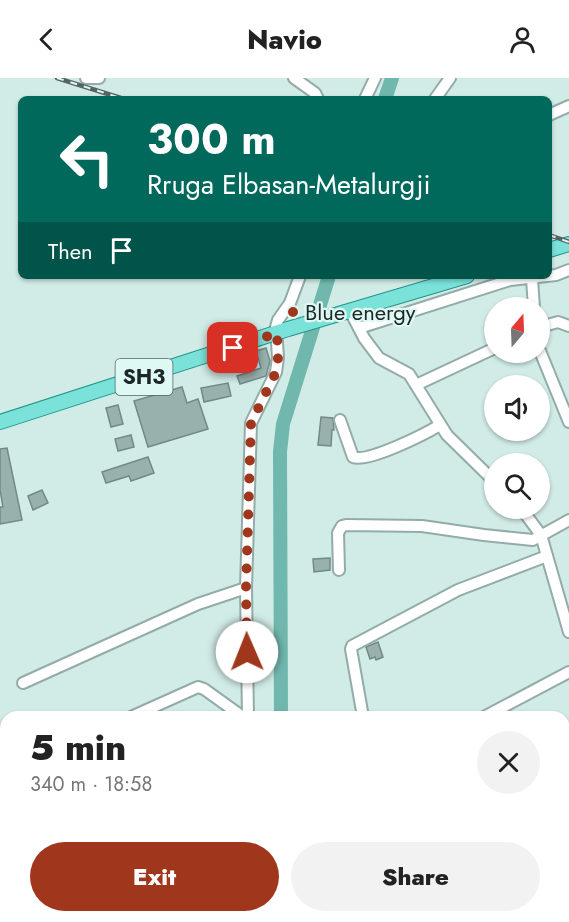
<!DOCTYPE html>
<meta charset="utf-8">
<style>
body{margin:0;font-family:Jost,sans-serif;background:#f2f2f2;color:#222;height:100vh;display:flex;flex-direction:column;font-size:22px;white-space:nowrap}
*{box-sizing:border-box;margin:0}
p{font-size:20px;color:#767676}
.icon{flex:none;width:33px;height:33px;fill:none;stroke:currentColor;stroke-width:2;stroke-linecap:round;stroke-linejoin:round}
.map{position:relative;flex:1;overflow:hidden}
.side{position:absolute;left:0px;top:633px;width:570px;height:212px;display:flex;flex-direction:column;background:#fff;border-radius:18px 18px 0 0;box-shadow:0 2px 4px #0004}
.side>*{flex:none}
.top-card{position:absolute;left:18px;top:18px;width:534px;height:183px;border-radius:9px;box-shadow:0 2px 4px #0004;background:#00695c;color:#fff;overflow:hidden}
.needle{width:39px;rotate:19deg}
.fabs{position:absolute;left:484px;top:219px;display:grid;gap:12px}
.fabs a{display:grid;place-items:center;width:66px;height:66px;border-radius:50%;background:#fff;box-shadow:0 2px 4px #0004;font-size:30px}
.pin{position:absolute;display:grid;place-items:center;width:51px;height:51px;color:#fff;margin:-26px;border-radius:12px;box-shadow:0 3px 9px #0006}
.me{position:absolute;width:66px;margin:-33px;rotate:359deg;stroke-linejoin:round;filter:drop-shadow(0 0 4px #0008)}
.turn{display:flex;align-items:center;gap:21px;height:126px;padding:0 30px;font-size:27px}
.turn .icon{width:78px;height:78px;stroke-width:2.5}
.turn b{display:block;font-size:42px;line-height:51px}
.then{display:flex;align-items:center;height:57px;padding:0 30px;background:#0003;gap:12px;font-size:22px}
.round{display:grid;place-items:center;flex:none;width:63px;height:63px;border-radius:32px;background:#f2f2f2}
.overview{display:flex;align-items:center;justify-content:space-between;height:102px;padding:0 30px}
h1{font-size:36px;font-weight:800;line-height:45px}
.button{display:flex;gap:12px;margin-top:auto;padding:12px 30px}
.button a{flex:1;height:69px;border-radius:36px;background:#a0371d;color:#fff;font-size:24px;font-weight:800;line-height:69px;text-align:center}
.button a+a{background:#f2f2f2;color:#222}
header{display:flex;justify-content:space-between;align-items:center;height:78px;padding:0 30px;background:#fff;font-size:27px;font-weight:800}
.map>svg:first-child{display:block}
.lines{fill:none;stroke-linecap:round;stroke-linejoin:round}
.river{stroke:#70b7ad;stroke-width:14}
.building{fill:#98b1ad;stroke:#728a86;stroke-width:1.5}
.minor-casing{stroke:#93aca8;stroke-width:14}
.major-casing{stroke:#21948a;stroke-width:16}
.minor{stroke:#fff;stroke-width:10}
.major{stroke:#7be2d9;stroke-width:14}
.rail-casing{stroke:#556462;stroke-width:4.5}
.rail{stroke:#def8f4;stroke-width:2;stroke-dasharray:7;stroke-linecap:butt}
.route{stroke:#a0371d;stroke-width:10;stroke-dasharray:0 18}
.poi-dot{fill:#a0371d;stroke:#def8f4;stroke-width:2}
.labels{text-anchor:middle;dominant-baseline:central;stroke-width:4.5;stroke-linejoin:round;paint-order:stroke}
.shield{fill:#def8f4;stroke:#576664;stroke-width:1.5}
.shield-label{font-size:21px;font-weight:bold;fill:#1d2726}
.poi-label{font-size:22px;fill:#1d2726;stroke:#def8f4;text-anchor:start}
</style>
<header><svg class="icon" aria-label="back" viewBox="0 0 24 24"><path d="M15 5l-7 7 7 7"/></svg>Navio<svg class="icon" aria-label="person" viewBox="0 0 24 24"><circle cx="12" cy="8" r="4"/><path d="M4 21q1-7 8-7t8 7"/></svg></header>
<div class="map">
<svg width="569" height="844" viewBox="0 0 569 844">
<rect width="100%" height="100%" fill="#d1ebe7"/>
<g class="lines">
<g class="river">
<polyline points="385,21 392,0"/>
<polyline points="281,639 280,374 283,346 329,198"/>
<polyline points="276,844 276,838"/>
</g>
</g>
<g class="building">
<polygon points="266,270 270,283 266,298 240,306 237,298 261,290 256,273"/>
<polygon points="228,305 231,318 204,324 201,310"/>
<polygon points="182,309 187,325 198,321 208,351 148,369 134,323"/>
<polygon points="118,327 123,346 111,349 106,330"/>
<polygon points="321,339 333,340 334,352 332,352 331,368 318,367"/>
<polygon points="131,357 134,369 118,373 115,361"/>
<polygon points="7,370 22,442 0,446 0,429 3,429 0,412 0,371"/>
<polygon points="148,379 154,395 131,403 129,398 106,405 102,394"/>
<polygon points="42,412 48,425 33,432 28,418"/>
<polygon points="330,480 330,492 314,494 313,481"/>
<polygon points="378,564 383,579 376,582 375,579 370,581 366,569"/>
</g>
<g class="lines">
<g class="minor-casing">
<g id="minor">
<polyline points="86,0 99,0"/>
<polyline points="294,0 315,15 318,21"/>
<polyline points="365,21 375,0"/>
<polyline points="435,21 450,0"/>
<polyline points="549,37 569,28"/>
<polyline points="532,201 534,230"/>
<polyline points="350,233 364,260 379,280 409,296 447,357 495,404"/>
<polyline points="540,249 558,244 569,248"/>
<polyline points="359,250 510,202 556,197 569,192"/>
<polyline points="540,273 569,344"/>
<polyline points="416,307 495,270"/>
<path d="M340,342L353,379C368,385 425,356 440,347"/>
<polyline points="521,430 541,457 569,554"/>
<polyline points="339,492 338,455 342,448 346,447 422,448 484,457 533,462 569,442"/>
<polyline points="23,605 198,526 246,510"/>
<polyline points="131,639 198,609 204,611 243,639"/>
<polyline points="248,639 246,510 251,345 276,294 278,280 276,249 278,242 290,225 300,198"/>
<polyline points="363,639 351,571 352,568 458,512 547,478"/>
<polyline points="484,639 569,594"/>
<polyline points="564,836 569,836"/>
<polyline points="109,844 120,838"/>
<polyline points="245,844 246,838"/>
<polyline points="488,844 544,838"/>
</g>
</g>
<g class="major-casing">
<g id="major">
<polyline points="549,172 569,166"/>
<polyline points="0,344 288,251 467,198"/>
</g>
</g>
<use href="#minor" class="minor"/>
<use href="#major" class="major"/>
<g class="rail-casing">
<g id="rail">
<polyline points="57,0 124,21"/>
<polyline points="549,157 569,164"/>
</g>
</g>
<use href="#rail" class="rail"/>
</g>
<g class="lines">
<polyline class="route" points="233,270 277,255 278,280 276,294 251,345 246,510 247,574"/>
</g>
<circle class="poi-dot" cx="293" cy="234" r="6"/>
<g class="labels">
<rect class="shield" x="115.5" y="281" width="57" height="36" rx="4.5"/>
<g class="shield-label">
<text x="144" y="299">SH3</text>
</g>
<g class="poi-label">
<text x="305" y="234">Blue energy</text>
</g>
</g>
</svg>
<div class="fabs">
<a><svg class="needle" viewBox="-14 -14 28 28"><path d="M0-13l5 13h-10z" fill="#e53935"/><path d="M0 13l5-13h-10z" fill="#767676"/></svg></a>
<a><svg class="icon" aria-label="sound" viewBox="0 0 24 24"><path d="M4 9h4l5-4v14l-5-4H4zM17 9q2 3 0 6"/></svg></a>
<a><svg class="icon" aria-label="search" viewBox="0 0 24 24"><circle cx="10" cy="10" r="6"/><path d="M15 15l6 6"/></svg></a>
</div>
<div class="pin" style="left:233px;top:270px;background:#d93025"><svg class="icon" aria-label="arrive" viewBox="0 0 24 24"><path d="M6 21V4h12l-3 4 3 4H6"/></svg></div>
<svg class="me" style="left:247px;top:574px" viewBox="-20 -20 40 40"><circle r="19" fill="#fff"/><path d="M0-13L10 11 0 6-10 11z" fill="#a0371d"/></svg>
<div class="top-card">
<div class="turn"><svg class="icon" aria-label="left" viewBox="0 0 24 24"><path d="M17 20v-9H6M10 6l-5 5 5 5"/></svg><div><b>300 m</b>Rruga Elbasan-Metalurgji</div></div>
<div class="then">Then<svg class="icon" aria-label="arrive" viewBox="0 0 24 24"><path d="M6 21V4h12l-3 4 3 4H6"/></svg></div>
</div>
<section class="side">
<div class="overview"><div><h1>5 min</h1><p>340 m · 18:58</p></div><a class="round"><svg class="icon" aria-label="close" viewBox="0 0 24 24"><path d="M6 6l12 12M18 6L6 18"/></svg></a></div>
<div class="button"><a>Exit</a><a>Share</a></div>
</section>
</div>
